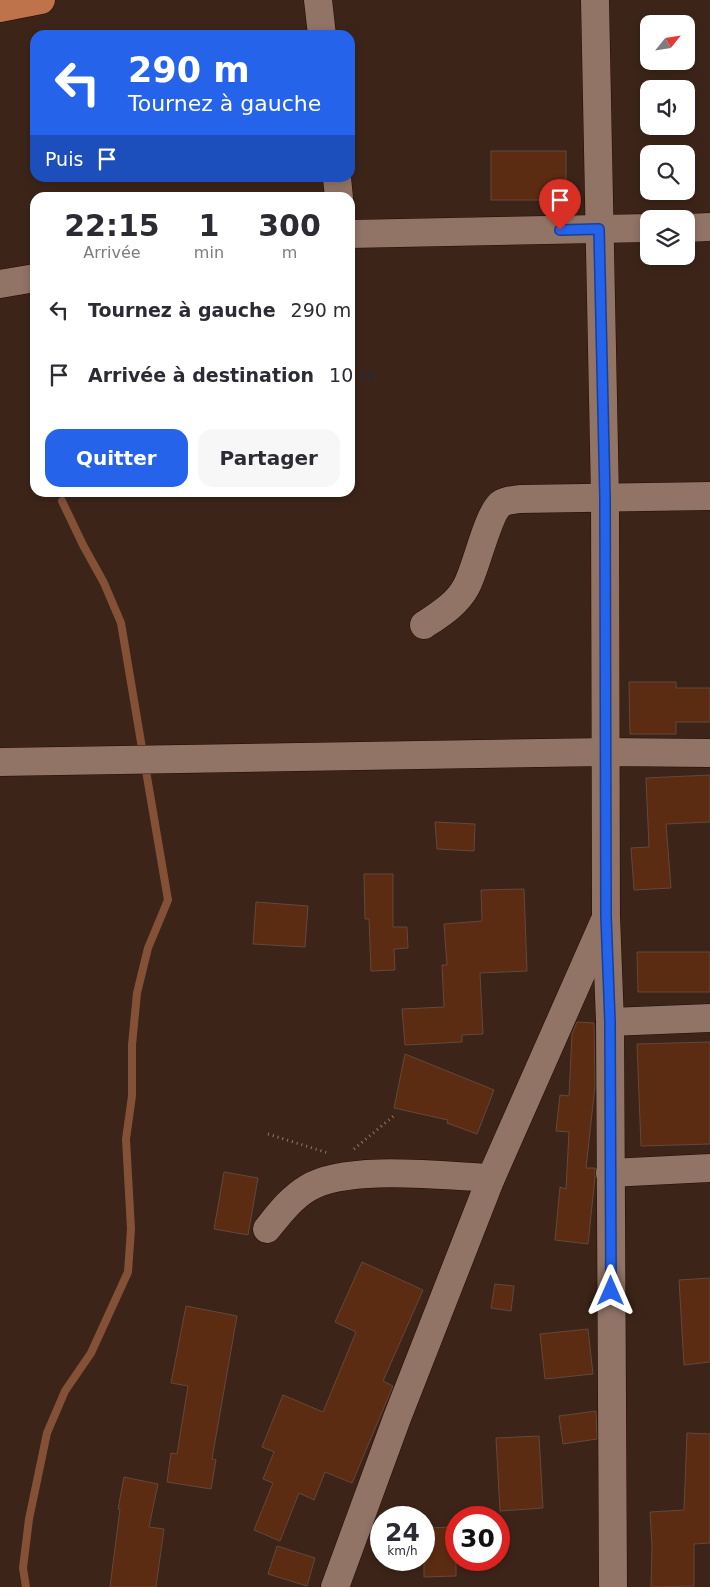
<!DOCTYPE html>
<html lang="fr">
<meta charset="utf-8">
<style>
body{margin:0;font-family:"DejaVu Sans",sans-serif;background:#f7f7f7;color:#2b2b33;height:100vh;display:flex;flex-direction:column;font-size:19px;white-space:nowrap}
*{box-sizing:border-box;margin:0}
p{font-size:16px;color:#7c7c81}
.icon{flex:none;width:28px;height:28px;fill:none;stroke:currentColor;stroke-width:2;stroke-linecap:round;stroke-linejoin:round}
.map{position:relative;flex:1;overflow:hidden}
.sheet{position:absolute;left:30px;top:192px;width:325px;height:305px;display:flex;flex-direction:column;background:#fff;border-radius:15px;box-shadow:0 2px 8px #0003}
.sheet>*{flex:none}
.guide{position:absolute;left:30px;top:30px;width:325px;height:152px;border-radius:15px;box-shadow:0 2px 8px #0003;background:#2563eb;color:#fff;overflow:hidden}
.needle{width:32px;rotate:60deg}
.controls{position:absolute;left:640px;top:15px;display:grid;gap:10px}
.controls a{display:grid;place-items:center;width:55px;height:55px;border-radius:10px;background:#fff;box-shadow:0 2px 8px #0003;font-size:25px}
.speed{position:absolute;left:370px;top:1506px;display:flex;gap:10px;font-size:25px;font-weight:700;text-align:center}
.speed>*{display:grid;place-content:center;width:65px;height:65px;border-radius:50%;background:#fff;box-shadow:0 2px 8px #0003;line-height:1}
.speed small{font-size:12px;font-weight:400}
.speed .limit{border:8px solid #d22;background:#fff;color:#111}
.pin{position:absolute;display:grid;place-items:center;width:42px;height:42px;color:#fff;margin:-51px -21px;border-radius:50% 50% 50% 0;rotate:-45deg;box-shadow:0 0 5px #0007}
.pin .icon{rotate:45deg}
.me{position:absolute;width:55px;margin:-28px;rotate:0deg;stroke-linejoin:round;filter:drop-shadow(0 0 4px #0008)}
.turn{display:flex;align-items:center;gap:18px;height:105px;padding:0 15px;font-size:22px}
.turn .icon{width:65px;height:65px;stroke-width:2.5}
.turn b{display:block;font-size:35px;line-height:42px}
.then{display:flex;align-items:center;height:48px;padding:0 15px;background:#0003;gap:10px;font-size:19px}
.eta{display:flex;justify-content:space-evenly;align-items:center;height:85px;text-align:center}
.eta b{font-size:30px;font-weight:700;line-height:35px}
.cta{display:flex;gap:10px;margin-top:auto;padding:10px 15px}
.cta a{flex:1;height:58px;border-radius:15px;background:#2563eb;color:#fff;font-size:20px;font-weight:700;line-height:58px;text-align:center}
.cta a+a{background:#f7f7f7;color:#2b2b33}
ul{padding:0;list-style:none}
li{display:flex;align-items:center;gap:15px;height:65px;padding:0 15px}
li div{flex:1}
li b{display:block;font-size:19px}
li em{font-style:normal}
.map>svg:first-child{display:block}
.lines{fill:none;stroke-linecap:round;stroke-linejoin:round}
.stream{stroke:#845137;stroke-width:8}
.building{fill:#5b2c12;stroke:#63483b}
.minor-casing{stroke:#220c03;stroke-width:29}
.major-casing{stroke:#220c03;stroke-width:29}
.path{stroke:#8f7a70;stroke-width:3;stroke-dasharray:1 4;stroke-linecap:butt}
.minor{stroke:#917466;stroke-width:28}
.major{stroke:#bf734a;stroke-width:28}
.route-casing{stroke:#184099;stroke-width:12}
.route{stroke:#2563eb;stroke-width:9}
</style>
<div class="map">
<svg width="710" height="1587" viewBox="0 0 710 1587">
<rect width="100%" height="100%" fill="#3c2418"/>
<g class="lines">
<g class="stream">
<polyline points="62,501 83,545 104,583 121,623 143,754"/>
<polyline points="26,1587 23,1568 29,1519 47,1433 65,1391 91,1353 128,1272 131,1229 126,1139 132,1096 132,1045 137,993 148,948 168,900 145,765"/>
</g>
</g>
<g class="building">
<rect x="491" y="151" width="75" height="49"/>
<polygon points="629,682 676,682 676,688 710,688 710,722 676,722 676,734 630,734"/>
<polygon points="710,775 710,822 666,824 671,888 634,890 631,848 649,847 646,778"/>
<polygon points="435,822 475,824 474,851 437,849"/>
<polygon points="364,874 393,874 393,927 407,927 408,948 394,949 395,970 371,971 369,919 365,919"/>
<polygon points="524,889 527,971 480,973 483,1034 462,1035 462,1042 405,1045 402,1009 444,1007 442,965 447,965 444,924 482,921 481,890"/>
<polygon points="256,902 308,906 305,947 253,944"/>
<polygon points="637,952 710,952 710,992 638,992"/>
<polygon points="577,1022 594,1023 595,1086 586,1168 595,1168 595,1177 588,1244 555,1240 560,1187 566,1189 569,1132 556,1131 560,1095 569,1096 572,1034"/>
<polygon points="710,1042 710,1144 641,1146 637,1044"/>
<polygon points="405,1054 494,1090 477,1134 447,1123 448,1120 394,1108"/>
<polygon points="224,1172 258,1178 248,1235 214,1229"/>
<polygon points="362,1262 423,1290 383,1381 393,1386 352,1483 325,1472 314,1500 299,1493 280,1541 254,1530 273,1483 263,1479 274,1452 262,1447 283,1395 323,1412 356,1332 335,1322"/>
<polygon points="710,1278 710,1362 684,1365 679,1280"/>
<polygon points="495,1284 514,1286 511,1311 491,1308"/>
<polygon points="186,1306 237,1316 212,1459 216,1460 211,1489 167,1482 171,1453 177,1454 188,1386 171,1383"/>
<polygon points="588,1329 593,1374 545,1379 540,1334"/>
<polygon points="596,1411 597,1439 563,1444 559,1416"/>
<polygon points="687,1433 710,1434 710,1543 694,1544 694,1586 651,1587 652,1546 650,1512 684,1510"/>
<polygon points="539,1436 543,1508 500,1511 496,1438"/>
<polygon points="124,1477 158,1484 149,1527 164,1529 156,1587 110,1587 120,1509 118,1509"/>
<polygon points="456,1527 456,1576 424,1577 424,1528"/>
<polygon points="277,1546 315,1558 307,1586 268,1574"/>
</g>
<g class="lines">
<g class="minor-casing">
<g id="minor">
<polyline points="318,0 322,35"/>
<polyline points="595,0 605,498 606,916 610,1022 613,1587"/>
<polyline points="337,178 339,198"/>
<polyline points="686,228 710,227"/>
<polyline points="350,234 649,228"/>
<polyline points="0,284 35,278"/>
<path d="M424,625C439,615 457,604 466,587C476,570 488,511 502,503C507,500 514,500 520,499L710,496"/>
<polyline points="0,762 606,752 710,753"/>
<polyline points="610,1022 710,1018"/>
<polyline points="610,1173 710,1168"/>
<path d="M267,1229C279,1214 291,1198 308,1188C346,1164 445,1176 491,1178"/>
<polyline points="335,1587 397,1418 491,1178 604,922"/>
</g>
</g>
<g class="major-casing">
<polyline id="major" points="0,8 41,0"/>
</g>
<g class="path">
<polyline points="268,1134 328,1153"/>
<polyline points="354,1149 396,1114"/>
</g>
<use href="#minor" class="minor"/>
<use href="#major" class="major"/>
</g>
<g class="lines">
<g class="route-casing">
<polyline id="route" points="560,230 599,229 605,498 606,916 610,1022 611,1291"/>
</g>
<use href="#route" class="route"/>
</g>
</svg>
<div class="controls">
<a><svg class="needle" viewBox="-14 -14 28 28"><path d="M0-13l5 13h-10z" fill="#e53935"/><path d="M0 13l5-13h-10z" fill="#7c7c81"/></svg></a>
<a><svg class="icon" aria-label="sound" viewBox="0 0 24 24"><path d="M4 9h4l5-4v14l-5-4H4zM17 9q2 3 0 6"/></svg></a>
<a><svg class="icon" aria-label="search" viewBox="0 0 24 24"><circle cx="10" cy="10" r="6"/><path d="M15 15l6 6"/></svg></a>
<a><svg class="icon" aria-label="layers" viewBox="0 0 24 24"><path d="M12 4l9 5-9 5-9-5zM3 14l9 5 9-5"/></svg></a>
</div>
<div class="speed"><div>24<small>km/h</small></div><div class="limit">30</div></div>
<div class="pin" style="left:560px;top:230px;background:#d93025"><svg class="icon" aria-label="arrive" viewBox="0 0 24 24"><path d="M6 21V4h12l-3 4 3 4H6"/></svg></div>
<svg class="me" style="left:611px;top:1291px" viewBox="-20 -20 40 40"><path d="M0-17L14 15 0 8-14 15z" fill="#2563eb" stroke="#fff" stroke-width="4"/></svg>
<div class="guide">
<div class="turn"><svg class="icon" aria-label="left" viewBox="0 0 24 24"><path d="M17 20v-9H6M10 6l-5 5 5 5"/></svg><div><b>290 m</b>Tournez à gauche</div></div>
<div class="then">Puis<svg class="icon" aria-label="arrive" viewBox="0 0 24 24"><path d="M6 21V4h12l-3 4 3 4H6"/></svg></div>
</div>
<section class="sheet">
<div class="eta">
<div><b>22:15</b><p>Arrivée</p></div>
<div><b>1</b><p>min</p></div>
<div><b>300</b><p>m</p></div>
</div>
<ul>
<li><svg class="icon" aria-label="left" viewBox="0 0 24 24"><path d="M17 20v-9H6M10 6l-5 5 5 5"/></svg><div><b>Tournez à gauche</b></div><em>290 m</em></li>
<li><svg class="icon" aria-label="arrive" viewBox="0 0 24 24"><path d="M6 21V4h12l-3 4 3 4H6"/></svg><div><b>Arrivée à destination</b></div><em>10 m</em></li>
</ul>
<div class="cta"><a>Quitter</a><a>Partager</a></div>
</section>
</div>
